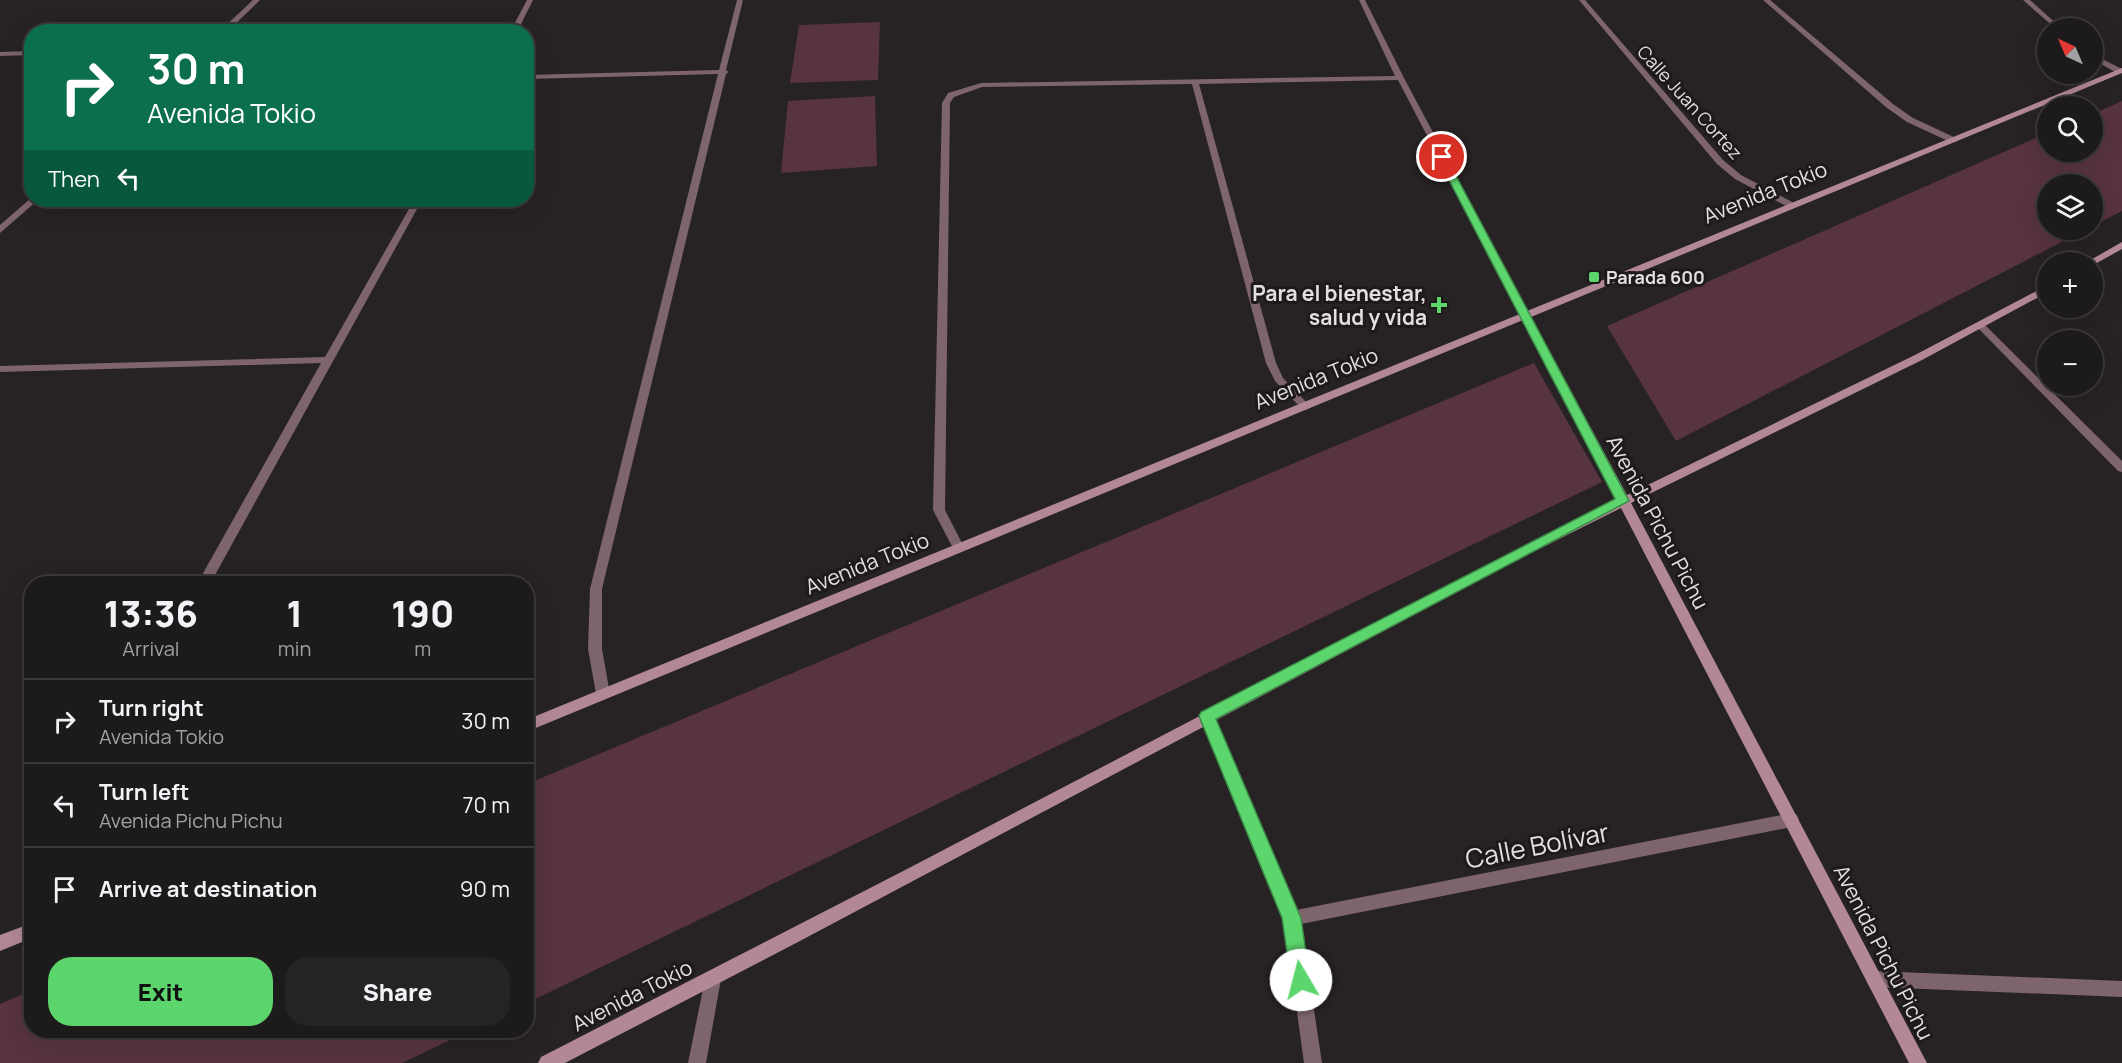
<!DOCTYPE html>
<meta charset="utf-8">
<style>
body{margin:0;font-family:Manrope,sans-serif;background:#252324;color:#f1f3f6;height:100vh;display:flex;flex-direction:column;font-size:22px;white-space:nowrap}
*{box-sizing:border-box;margin:0}
p{font-size:20px;color:#a0a1a3}
.icon{flex:none;width:33px;height:33px;fill:none;stroke:currentColor;stroke-width:2;stroke-linecap:round;stroke-linejoin:round}
.map{position:relative;flex:1;overflow:hidden}
.panel{position:absolute;left:24px;top:576px;width:510px;height:462px;display:flex;flex-direction:column;background:#1d1a1b;border-radius:24px;box-shadow:0 6px 24px #0002,0 0 0 2px #3b383a}
.panel>*{flex:none}
.top-card{position:absolute;left:24px;top:24px;width:510px;height:183px;border-radius:24px;box-shadow:0 6px 24px #0002,0 0 0 2px #3b383a;background:#0b6e4f;color:#fff;overflow:hidden}
.needle{width:39px;rotate:316deg}
.controls{position:absolute;left:2037px;top:18px;display:grid;gap:12px}
.controls a{display:grid;place-items:center;width:66px;height:66px;border-radius:50%;background:#1d1a1b;box-shadow:0 6px 24px #0002,0 0 0 2px #3b383a;font-size:30px}
.pin{position:absolute;display:grid;place-items:center;width:51px;height:51px;color:#fff;margin:-26px;border:3px solid #fff;border-radius:50%;box-shadow:0 2px 6px #0007}
.me{position:absolute;width:66px;margin:-33px;rotate:352deg;stroke-linejoin:round;filter:drop-shadow(0 0 4px #0008)}
.turn{display:flex;align-items:center;gap:21px;height:126px;padding:0 24px;font-size:27px}
.turn .icon{width:78px;height:78px;stroke-width:2.5}
.turn b{display:block;font-size:42px;line-height:51px}
.then{display:flex;align-items:center;height:57px;padding:0 24px;background:#0003;gap:12px;font-size:22px}
.eta{display:flex;justify-content:space-evenly;align-items:center;height:102px;text-align:center}
.eta b{font-size:36px;font-weight:800;line-height:42px}
.primary-button{display:flex;gap:12px;margin-top:auto;padding:12px 24px}
.primary-button a{flex:1;height:69px;border-radius:24px;background:#5cd56d;color:#111;font-size:24px;font-weight:800;line-height:69px;text-align:center}
.primary-button a+a{background:#252324;color:#f1f3f6}
ul{padding:0;list-style:none}
li{display:flex;align-items:center;gap:18px;height:84px;padding:0 24px;border-top:2px solid #3b383a}
li div{flex:1}
li b{display:block;font-size:22px}
li em{font-style:normal}
.map>svg:first-child{display:block}
.green{fill:#583341}
.lines{fill:none;stroke-linecap:round;stroke-linejoin:round}
.street{fill:#7e646d;fill-rule:evenodd}
.secondary{fill:#b28897;fill-rule:evenodd}
.route{fill:#5cd56d;stroke:#3c8a47;stroke-width:1.5}
.poi-dot{fill:#5cd56d;stroke:#1e191a;stroke-width:2}
.labels{text-anchor:middle;dominant-baseline:central;stroke-width:6;stroke-linejoin:round;paint-order:stroke}
.far-street-label{font-size:18px;fill:#e4e0e1;stroke:#1e191a}
.far-poi-label{font-size:18px;font-weight:bold;fill:#e4e0e1;stroke:#1e191a;text-anchor:start}
.street-label{font-size:21px;fill:#e4e0e1;stroke:#1e191a}
.poi-label{font-size:21px;font-weight:bold;fill:#e4e0e1;stroke:#1e191a;text-anchor:end}
.near-street-label{font-size:26px;fill:#e4e0e1;stroke:#1e191a}
</style>
<div class="map">
<svg width="2122" height="1063" viewBox="0 0 2122 1063">
<rect width="100%" height="100%" fill="#272224"/>
<g class="green">
<polygon points="880,22 878,80 790,83 799,25"/>
<polygon points="875,96 877,166 781,173 788,101"/>
<polygon points="2122,101 2122,211 2093,226 2092,184 2048,184 2048,230 2085,230 1676,441 1607,326 2047,133 2048,152 2092,152 2093,114"/>
<polygon points="1534,363 1602,482 527,1003 527,784"/>
<polygon points="31,991 32,1030 469,1031 402,1063 0,1063 0,1004"/>
</g>
<g class="lines">
<g class="street">
<polygon points="253,0 260,0 227,32 219,32"/>
<polygon points="527,0 533,0 517,32 510,32"/>
<polygon points="737,0 743,0 726,70 729,72 726,74 602,589 602,649 610,694 608,698 603,700 598,698 596,694 588,649 590,589 718,74 526,79 526,75 719,70"/>
<polygon points="1359,0 1365,0 1404,78 1531,316 1529,318 1526,319 1521,316 1398,80 1199,84 1276,363 1283,378 1311,407 1306,410 1302,409 1275,381 1266,363 1192,84 982,87 954,97 950,103 945,510 965,549 959,553 955,552 933,510 942,103 948,93 981,83 1395,76"/>
<polygon points="1579,0 1585,0 1723,160 1741,175 1794,203 1794,207 1788,207 1735,179 1717,164"/>
<polygon points="1763,0 1770,0 1893,104 1913,118 1956,138 1956,142 1950,142 1907,122 1887,108"/>
<polygon points="2023,0 2030,0 2061,28 2055,28"/>
<polygon points="32,51 32,55 0,56 0,52"/>
<polygon points="2092,54 2122,69 2122,73 2117,73 2092,59"/>
<polygon points="31,198 38,200 0,233 0,225"/>
<polygon points="414,200 422,200 210,584 197,584 321,363 0,372 0,366 325,357"/>
<polygon points="1981,323 1984,324 2122,461 2122,472 2118,471 1978,328 1976,326"/>
<polygon points="1207,710 1212,712 1214,716 1296,910 1792,813 1797,815 1799,820 1797,825 1792,827 1301,924 1322,1063 1304,1063 1284,918 1200,716 1202,712"/>
<polygon points="713,971 719,973 721,979 706,1063 688,1063 705,979 707,973"/>
<polygon points="1874,971 2122,981 2122,997 1874,987 1868,985 1866,979 1868,973"/>
</g>
<g class="secondary">
<polygon points="2122,68 2122,73 1531,317 1627,495 1915,355 2048,285 2048,292 1922,360 1631,503 1927,1063 1909,1063 1621,508 1529,554 798,942 565,1063 538,1063 541,1057 909,868 1521,548 1617,500 1523,320 526,732 526,720"/>
<polygon points="2122,242 2122,249 2095,264 2087,262"/>
<polygon points="32,923 32,938 0,951 0,935"/>
</g>
</g>
<polygon class="route" points="1442,155 1446,157 1629,501 1216,719 1301,918 1310,980 1308,987 1301,989 1294,987 1291,980 1282,918 1199,716 1201,712 1615,499 1437,157"/>
<g class="poi-dot">
<rect x="1588" y="271" width="12" height="12" rx="3"/>
<path d="M1436 296h6v6h6v6h-6v6h-6v-6h-6v-6h6z"/>
</g>
<g class="labels">
<g class="far-street-label">
<text transform="translate(1690 102) rotate(48)">Calle Juan Cortez</text>
</g>
<g class="far-poi-label">
<text x="1606" y="277">Parada 600</text>
</g>
<g class="street-label">
<text transform="translate(1765 192) rotate(-22)">Avenida Tokio</text>
<text transform="translate(1316 378) rotate(-22)">Avenida Tokio</text>
<text transform="translate(1658 522) rotate(62)">Avenida Pichu Pichu</text>
<text transform="translate(867 563) rotate(-22)">Avenida Tokio</text>
<text transform="translate(1884 952) rotate(63)">Avenida Pichu Pichu</text>
<text transform="translate(632 995) rotate(-27)">Avenida Tokio</text>
</g>
<g class="poi-label">
<text x="1427" y="293">Para el bienestar,<tspan x="1427" dy="24">salud y vida</tspan></text>
</g>
<g class="near-street-label">
<text transform="translate(1537 845) rotate(-11)">Calle Bolívar</text>
</g>
</g>
</svg>
<div class="controls">
<a><svg class="needle" viewBox="-14 -14 28 28"><path d="M0-13l5 13h-10z" fill="#e53935"/><path d="M0 13l5-13h-10z" fill="#a0a1a3"/></svg></a>
<a><svg class="icon" aria-label="search" viewBox="0 0 24 24"><circle cx="10" cy="10" r="6"/><path d="M15 15l6 6"/></svg></a>
<a><svg class="icon" aria-label="layers" viewBox="0 0 24 24"><path d="M12 4l9 5-9 5-9-5zM3 14l9 5 9-5"/></svg></a>
<a>+</a>
<a>−</a>
</div>
<div class="pin" style="left:1442px;top:157px;background:#d93025"><svg class="icon" aria-label="arrive" viewBox="0 0 24 24"><path d="M6 21V4h12l-3 4 3 4H6"/></svg></div>
<svg class="me" style="left:1301px;top:980px" viewBox="-20 -20 40 40"><circle r="19" fill="#fff"/><path d="M0-13L10 11 0 6-10 11z" fill="#5cd56d"/></svg>
<div class="top-card">
<div class="turn"><svg class="icon" aria-label="right" viewBox="0 0 24 24"><path d="M7 20v-9h11M14 6l5 5-5 5"/></svg><div><b>30 m</b>Avenida Tokio</div></div>
<div class="then">Then<svg class="icon" aria-label="left" viewBox="0 0 24 24"><path d="M17 20v-9H6M10 6l-5 5 5 5"/></svg></div>
</div>
<section class="panel">
<div class="eta">
<div><b>13:36</b><p>Arrival</p></div>
<div><b>1</b><p>min</p></div>
<div><b>190</b><p>m</p></div>
</div>
<ul>
<li><svg class="icon" aria-label="right" viewBox="0 0 24 24"><path d="M7 20v-9h11M14 6l5 5-5 5"/></svg><div><b>Turn right</b><p>Avenida Tokio</p></div><em>30 m</em></li>
<li><svg class="icon" aria-label="left" viewBox="0 0 24 24"><path d="M17 20v-9H6M10 6l-5 5 5 5"/></svg><div><b>Turn left</b><p>Avenida Pichu Pichu</p></div><em>70 m</em></li>
<li><svg class="icon" aria-label="arrive" viewBox="0 0 24 24"><path d="M6 21V4h12l-3 4 3 4H6"/></svg><div><b>Arrive at destination</b></div><em>90 m</em></li>
</ul>
<div class="primary-button"><a>Exit</a><a>Share</a></div>
</section>
</div>
